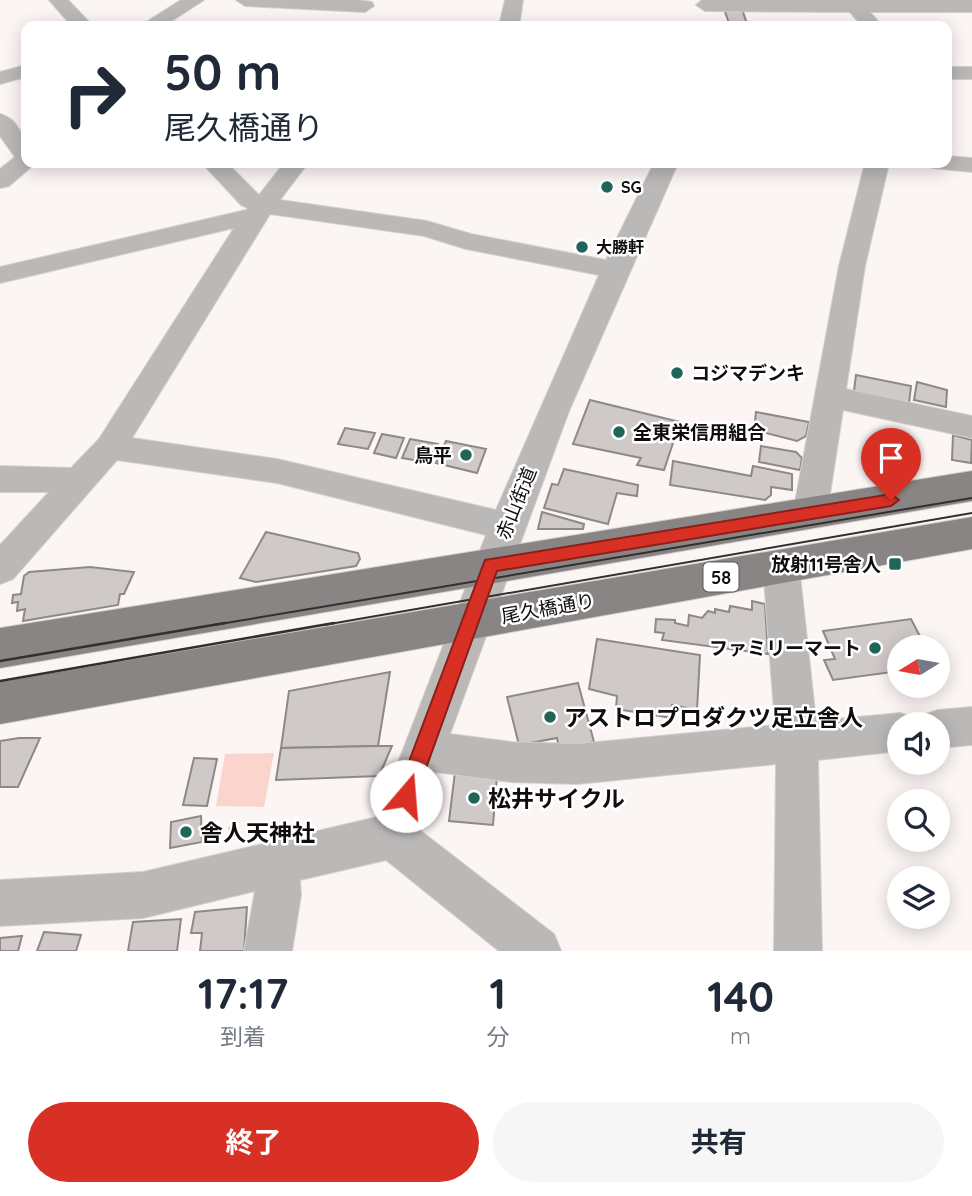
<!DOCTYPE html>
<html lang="ja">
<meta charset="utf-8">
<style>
body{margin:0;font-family:Quicksand,"Noto Sans JP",sans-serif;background:#f6f6f7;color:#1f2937;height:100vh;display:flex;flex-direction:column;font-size:26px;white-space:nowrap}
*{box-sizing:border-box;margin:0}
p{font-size:23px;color:#747a83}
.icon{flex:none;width:38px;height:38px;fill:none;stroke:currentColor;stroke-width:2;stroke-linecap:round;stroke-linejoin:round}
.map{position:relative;height:951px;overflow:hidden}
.details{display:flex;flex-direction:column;background:#fff;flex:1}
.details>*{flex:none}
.guide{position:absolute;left:21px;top:21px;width:931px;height:147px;border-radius:14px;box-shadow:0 4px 18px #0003;background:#fff;color:#1f2937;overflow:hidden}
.needle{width:46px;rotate:259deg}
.fabs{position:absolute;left:887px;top:635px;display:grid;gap:14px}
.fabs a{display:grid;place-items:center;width:63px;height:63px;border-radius:50%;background:#fff;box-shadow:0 4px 18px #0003;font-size:35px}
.pin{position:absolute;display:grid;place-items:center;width:60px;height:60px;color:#fff;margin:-72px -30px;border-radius:50% 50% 50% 0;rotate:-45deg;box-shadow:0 0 7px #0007}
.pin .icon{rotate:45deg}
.me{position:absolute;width:77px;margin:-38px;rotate:18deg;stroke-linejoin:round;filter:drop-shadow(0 0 5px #0008)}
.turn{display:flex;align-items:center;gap:24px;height:147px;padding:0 28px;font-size:32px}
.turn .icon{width:91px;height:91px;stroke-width:2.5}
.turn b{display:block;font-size:49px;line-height:60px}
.eta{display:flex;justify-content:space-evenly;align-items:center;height:119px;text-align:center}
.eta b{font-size:42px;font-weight:700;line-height:49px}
.cta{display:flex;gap:14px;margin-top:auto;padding:14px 28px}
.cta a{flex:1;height:80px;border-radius:42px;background:#d93025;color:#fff;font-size:28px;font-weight:700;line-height:80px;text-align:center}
.cta a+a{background:#f6f6f7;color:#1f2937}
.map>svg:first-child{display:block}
.green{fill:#fbd4ce}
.building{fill:#cfc9c8;stroke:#8e8988;stroke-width:2}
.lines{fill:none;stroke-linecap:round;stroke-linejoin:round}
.minor-casing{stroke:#d5d0cf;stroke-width:2}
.major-casing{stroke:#d5d0cf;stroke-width:2}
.path{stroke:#928e8d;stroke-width:5;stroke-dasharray:7 7;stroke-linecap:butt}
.minor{fill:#bbb9b8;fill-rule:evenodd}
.major{fill:#8a8585;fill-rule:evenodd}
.tram-far1{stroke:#322f2f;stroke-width:2}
.tram{stroke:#322f2f;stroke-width:2.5}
.route{fill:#d93025;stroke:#8d1f18;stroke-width:2}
.poi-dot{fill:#206658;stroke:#fff;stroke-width:2.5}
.labels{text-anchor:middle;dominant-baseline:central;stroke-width:5;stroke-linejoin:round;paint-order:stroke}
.far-poi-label{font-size:16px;font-weight:bold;fill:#0f0d0d;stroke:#fff;text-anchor:start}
.shield{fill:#fff;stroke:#575656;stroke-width:2}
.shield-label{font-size:18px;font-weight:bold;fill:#0f0d0d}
.poi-label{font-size:19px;font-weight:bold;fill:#0f0d0d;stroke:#fff;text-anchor:end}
.street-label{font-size:19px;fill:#0f0d0d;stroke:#fff}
.near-poi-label{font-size:23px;font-weight:bold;fill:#0f0d0d;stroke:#fff;text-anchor:start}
</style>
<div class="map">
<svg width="972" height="951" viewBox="0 0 972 951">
<rect width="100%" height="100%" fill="#fbf5f4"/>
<polygon class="green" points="274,753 264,807 216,806 225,754"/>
<g class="building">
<polygon points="724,9 742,9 747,24 729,23"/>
<polygon points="856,375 911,386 909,403 854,391"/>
<polygon points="917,382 947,390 946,407 914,400"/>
<polygon points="590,400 680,422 664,470 637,465 641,458 573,444"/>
<polygon points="756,412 809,422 806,436 797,441 754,430"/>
<polygon points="345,428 375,433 368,449 338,444"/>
<polygon points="382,434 404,438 396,458 374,453"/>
<polygon points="953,435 972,440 971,463 952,460"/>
<polygon points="410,439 438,444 431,463 402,458"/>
<polygon points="446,441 486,449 477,473 436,463"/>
<polygon points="761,446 796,452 802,458 800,470 759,462"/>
<polygon points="673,461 751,476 753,466 792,474 792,490 771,487 771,495 765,500 670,485"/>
<polygon points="564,469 638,485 637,496 617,493 608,524 544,508 552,484 558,485"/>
<polygon points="542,512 584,524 583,529 538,529"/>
<polygon points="266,532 358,553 360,559 356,566 256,582 240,578"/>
<polygon points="90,567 134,572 124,594 120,594 118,605 23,621 25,609 17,611 18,602 12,603 13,595 21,594 24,576 29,572"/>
<polygon points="752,601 765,604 768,654 662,640 664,633 655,632 656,619 675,620 675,623 688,626 689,615 702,618 708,611 715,613 715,609 729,612 730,606 752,610"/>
<polygon points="911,619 926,648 900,648 900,671 833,680 824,660 835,659 823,631"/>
<polygon points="597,639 700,655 697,710 672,705 672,718 616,709 617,696 589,689"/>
<polygon points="390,672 378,746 281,748 289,691"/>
<polygon points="578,683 594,742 559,749 557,738 519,745 507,697"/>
<polygon points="19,738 40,738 18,787 0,787 0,741"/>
<polygon points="378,746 392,746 379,776 276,780 281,748"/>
<polygon points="194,758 217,759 207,806 183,805"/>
<polygon points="455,772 497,776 493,825 449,821"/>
<polygon points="201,816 202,842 170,848 171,822"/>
<polygon points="247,907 244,951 200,951 202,933 191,933 195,912"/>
<polygon points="181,919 177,951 128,951 133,922"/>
<polygon points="44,932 81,935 76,951 37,951"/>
<polygon points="22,936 18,951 0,951 0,938"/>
</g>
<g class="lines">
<g class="minor-casing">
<g id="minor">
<polygon points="49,0 68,0 93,26 72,26"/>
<polygon points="181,0 204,0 164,26 140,26"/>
<polygon points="236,0 358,0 372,2 374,6 365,12 245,6"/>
<polygon points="505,0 523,0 519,26 499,26"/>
<polygon points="702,0 972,0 972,12 870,12 882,26 862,26 850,12 705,11 696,5"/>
<polygon points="26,65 26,77 0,84 0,72"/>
<rect x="947" y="67" width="25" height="12"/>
<path d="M0,114C22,120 26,144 26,163H36L9,186L0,188V169L15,157L0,136Z"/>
<polygon points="947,156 972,158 972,172 932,168 928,163 947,163"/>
<path d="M202,163H227L259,195L284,163H308L280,200L427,221L471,234L606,260L654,163H678L569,411L450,734L511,742L577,744L775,725L763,566L768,556L781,551L794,556L799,566L816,721L900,713L915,718L917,724H900V751L818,760L822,951H774L776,764L577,784L511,782L436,772L417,828L554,934L561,951H499L386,860L300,880L301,895L292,951H244L255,891L143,918L0,926V880L143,872L377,817L486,535L277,483L117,460L13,579L0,584V545L49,492H0V466L71,468L99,439L234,228L0,283V267L246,210L248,208L241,205ZM270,214L424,236L466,249L599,275L496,510L277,459L132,438Z"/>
<polygon points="865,163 889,163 865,266 846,389 972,416 972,438 843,410 827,513 822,522 810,526 798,522 793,513 839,266"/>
<polygon points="972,707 972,745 938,748 938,724 919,724 923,715 938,710"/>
</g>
</g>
<g class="major-casing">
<g id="major">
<polygon points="972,471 972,501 0,668 0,628"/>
<polygon points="972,517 972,549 0,724 0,682"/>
</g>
</g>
<polyline class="path" points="215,831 233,829 232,839"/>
<use href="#minor" class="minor"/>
<use href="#major" class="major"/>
<g class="tram-far1">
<polyline points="214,625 972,498"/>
<polyline points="324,625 972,513"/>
</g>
<g class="tram">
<polyline points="0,661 225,623"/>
<polyline points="0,681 334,623"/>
</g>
</g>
<polygon class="route" points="891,494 899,500 891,506 497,571 416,796 413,804 406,807 399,804 396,796 485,560"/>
<g class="poi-dot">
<circle cx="607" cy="187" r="7"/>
<circle cx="582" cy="247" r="7"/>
<circle cx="677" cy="373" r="7"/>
<circle cx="619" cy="432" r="7"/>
<circle cx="466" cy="455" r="7"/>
<rect x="888" y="557" width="14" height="14" rx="3.5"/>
<circle cx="875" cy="648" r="7"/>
<circle cx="550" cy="717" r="7"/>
<circle cx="474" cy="798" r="7"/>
<circle cx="186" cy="832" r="7"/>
</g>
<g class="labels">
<g class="far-poi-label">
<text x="621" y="187">SG</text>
<text x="596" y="247">大勝軒</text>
</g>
<rect class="shield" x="703.5" y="562.5" width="35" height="29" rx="5"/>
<g class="shield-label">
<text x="721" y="577">58</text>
</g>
<g class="poi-label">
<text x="691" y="373" text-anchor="start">コジマデンキ</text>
<text x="633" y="432" text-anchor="start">全東栄信用組合</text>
<text x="452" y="455">鳥平</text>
<text x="881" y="564">放射11号舎人</text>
<text x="861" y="648">ファミリーマート</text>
</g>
<g class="street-label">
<text transform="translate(516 503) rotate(-68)">赤山街道</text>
<text transform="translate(548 608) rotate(-10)">尾久橋通り</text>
</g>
<g class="near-poi-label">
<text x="564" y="717">アストロプロダクツ足立舎人</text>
<text x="488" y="798">松井サイクル</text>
<text x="200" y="832">舎人天神社</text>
</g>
</g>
</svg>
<div class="fabs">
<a><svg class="needle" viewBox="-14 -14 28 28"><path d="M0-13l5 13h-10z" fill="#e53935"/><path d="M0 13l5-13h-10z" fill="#747a83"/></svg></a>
<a><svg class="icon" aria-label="sound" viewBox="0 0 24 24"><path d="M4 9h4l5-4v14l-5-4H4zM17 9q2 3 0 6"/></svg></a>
<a><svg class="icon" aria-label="search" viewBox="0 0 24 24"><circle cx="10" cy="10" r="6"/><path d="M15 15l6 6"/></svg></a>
<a><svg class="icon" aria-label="layers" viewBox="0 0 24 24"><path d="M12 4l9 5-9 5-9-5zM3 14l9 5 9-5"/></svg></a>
</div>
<div class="pin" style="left:891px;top:500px;background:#d93025"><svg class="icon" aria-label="arrive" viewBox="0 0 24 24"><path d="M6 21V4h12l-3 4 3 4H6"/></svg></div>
<svg class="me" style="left:406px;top:796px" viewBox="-20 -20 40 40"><circle r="19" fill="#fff"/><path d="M0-13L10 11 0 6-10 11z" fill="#d93025"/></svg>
<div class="guide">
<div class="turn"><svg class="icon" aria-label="right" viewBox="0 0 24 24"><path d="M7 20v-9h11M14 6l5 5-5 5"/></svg><div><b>50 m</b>尾久橋通り</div></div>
</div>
</div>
<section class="details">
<div class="eta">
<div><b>17:17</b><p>到着</p></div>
<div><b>1</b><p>分</p></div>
<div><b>140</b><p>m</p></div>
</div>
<div class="cta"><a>終了</a><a>共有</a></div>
</section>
